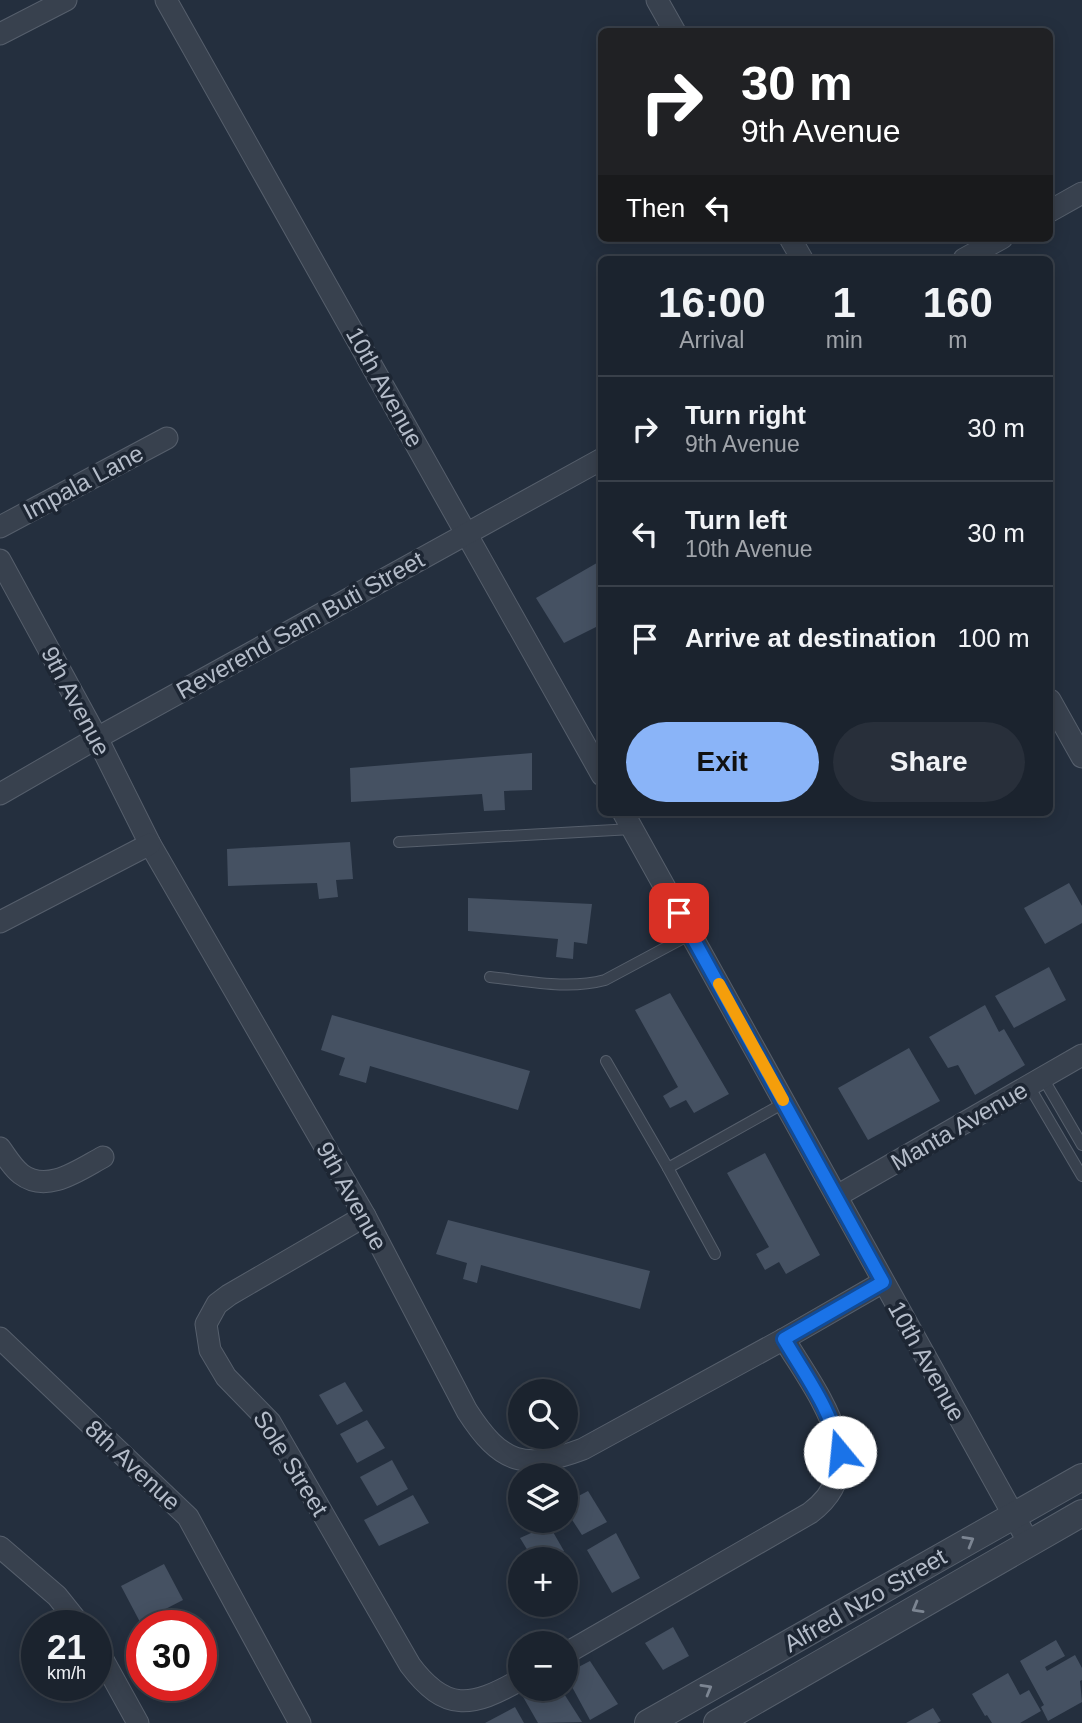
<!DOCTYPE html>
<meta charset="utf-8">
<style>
body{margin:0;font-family:Arial,sans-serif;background:#282f3a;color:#f1f3f6;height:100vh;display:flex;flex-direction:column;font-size:26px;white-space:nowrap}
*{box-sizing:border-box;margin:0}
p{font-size:23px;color:#a0a4aa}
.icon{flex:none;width:38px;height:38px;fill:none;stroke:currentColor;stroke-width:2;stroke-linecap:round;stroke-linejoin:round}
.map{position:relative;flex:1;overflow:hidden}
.sheet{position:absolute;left:598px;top:256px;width:455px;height:560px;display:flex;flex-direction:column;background:#1b232e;border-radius:10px;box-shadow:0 4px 18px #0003,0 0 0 2px #39404a}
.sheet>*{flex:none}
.hud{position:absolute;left:598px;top:28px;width:455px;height:214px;border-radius:10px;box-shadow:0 4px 18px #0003,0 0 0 2px #39404a;background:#202124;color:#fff;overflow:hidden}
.controls{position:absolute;left:508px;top:1379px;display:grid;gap:14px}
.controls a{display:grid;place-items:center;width:70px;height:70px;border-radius:50%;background:#1b232e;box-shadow:0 4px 18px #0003,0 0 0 2px #39404a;font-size:35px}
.speed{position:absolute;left:21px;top:1610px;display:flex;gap:14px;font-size:35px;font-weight:700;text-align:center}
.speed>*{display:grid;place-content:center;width:91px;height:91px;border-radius:50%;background:#1b232e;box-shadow:0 4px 18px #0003,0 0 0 2px #39404a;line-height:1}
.speed small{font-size:18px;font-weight:400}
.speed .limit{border:10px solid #d22;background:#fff;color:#111}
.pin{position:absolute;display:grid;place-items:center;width:60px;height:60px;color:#fff;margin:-30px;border-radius:14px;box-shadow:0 4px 10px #0006}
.me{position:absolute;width:77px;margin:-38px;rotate:343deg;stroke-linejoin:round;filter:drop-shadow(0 0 5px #0008)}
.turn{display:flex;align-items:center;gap:24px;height:147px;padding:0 28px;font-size:32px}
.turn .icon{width:91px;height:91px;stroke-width:2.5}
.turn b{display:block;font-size:49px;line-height:60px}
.then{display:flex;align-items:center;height:66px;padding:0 28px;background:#0003;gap:14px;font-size:26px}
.eta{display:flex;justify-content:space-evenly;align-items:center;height:119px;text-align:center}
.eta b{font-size:42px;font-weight:700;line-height:49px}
.action{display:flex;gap:14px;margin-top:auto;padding:14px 28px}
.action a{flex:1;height:80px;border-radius:42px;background:#8ab4f8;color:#111;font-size:28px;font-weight:700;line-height:80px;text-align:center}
.action a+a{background:#282f3a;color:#f1f3f6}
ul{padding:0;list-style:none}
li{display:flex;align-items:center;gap:21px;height:105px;padding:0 28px;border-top:2px solid #39404a}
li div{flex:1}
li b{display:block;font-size:26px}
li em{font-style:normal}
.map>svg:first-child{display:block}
.building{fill:#455162}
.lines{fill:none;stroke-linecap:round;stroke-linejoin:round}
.service-casing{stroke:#565f6c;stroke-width:12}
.minor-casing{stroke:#565f6c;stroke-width:23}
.tertiary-casing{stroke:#565f6c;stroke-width:28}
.service{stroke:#38414e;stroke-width:10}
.minor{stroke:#38414e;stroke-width:21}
.tertiary{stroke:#38414e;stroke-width:26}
.oneway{stroke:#7c8592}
.route-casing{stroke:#114b97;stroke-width:18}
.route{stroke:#1a73e8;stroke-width:12}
.slow{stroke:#f59e0b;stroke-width:12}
.labels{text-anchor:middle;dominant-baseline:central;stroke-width:7;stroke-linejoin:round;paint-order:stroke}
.street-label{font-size:24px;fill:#b4bcc9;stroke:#1d2633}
</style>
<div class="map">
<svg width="1082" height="1723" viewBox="0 0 1082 1723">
<rect width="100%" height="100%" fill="#242f3e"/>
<g class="building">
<polygon points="602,560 602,624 564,643 536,598"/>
<polygon points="532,753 532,790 504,791 505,810 484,811 482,794 351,802 350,768"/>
<polygon points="350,842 353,879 336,880 338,897 319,899 317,883 228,886 227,849"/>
<polygon points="1069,883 1082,906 1082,923 1045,944 1024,908"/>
<polygon points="468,898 592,904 587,944 574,942 573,959 556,957 558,939 468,931"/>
<polygon points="1049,967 1066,1000 1014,1028 995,996"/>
<polygon points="670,993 729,1094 694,1113 686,1100 670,1108 663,1096 678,1087 635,1010"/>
<polygon points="985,1005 999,1032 1004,1029 1025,1065 975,1095 958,1065 948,1068 929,1037"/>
<polygon points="332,1015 530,1071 518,1110 370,1066 366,1083 339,1075 345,1058 321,1050"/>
<polygon points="909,1048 940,1101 868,1140 838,1088"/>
<polygon points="765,1153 820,1255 786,1274 779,1262 765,1270 756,1254 769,1247 727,1173"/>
<polygon points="448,1220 650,1271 640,1309 481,1265 477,1283 463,1279 467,1263 436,1254"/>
<polygon points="345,1382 363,1411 337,1425 319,1395"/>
<polygon points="367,1420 385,1448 357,1463 340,1434"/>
<polygon points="392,1460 408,1489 377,1506 360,1477"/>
<polygon points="588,1491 607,1522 582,1535 565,1509 565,1503"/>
<polygon points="413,1495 429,1523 379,1546 364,1520"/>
<polygon points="549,1525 564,1551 547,1559 533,1559 520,1538"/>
<polygon points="616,1533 640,1578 612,1593 587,1550"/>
<polygon points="164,1564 183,1600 140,1622 121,1586"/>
<polygon points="673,1627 689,1656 663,1670 645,1643"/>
<polygon points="1056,1640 1065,1656 1045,1667 1047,1671 1075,1655 1082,1668 1082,1680 1080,1681 1082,1702 1048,1721 1041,1707 1044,1705 1020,1661"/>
<polygon points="590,1661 618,1704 590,1720 565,1674"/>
<polygon points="1008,1673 1020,1695 1029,1690 1041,1711 1020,1723 992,1723 987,1715 985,1716 972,1694"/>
<polygon points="534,1689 561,1689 582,1722 538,1723 522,1695"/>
<polygon points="515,1707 524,1723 485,1723"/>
<polygon points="933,1708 941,1721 937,1723 906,1723"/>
</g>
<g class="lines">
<g class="service-casing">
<g id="service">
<polyline points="399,842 632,829"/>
<path d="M490,977C528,981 568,990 605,980L691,934"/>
<polyline points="606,1061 668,1168 784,1103"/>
<polyline points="1043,1078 1082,1145"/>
<polyline points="1029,1086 1082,1176"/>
<polyline points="668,1168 715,1254"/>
</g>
</g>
<g class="minor-casing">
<g id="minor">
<polyline points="166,0 602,775"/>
<polyline points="657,0 675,32"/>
<polyline points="0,34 66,0"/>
<polyline points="1050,211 1082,193"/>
<polyline points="790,238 802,259"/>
<polyline points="964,259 1002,238"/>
<polyline points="0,527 167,438"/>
<path d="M0,560L97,738L150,844L365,1216L467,1411C501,1464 524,1471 583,1449L784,1339L883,1282"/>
<polyline points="1050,700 1082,757"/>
<polyline points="0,794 97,738 602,459"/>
<polyline points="623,812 1029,1543"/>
<polyline points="0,922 150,844"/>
<path d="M0,1148C6,1156 12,1167 21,1174C47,1194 79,1170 103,1157"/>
<polyline points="837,1196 1082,1055"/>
<path d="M365,1216L229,1295L217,1304L206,1324L210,1350L226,1377L270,1422L410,1665C445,1712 471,1708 520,1680"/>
<polyline points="0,1338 188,1517 300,1723"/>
<polyline points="0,1547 57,1596 81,1626"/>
<polyline points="96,1647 138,1723"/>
<path d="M565,1654L810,1513C876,1464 815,1391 784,1339"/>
</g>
</g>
<g class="tertiary-casing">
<g id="tertiary">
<polyline points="648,1723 1082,1477"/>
<polyline points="717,1723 1082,1513"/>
</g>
</g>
<use href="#service" class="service"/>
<use href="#minor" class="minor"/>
<use href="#tertiary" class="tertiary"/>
</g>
<defs><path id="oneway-chevron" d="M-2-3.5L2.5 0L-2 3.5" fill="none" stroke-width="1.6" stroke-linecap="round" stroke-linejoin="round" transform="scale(1.75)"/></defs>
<g class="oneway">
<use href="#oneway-chevron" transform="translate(969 1541) rotate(-30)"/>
<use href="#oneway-chevron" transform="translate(917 1608) rotate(150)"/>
<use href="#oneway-chevron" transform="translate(707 1689) rotate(-30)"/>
</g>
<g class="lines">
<g class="route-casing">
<path id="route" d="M679,913L883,1282L784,1339C805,1375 832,1411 840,1452"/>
</g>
<use href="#route" class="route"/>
<polyline class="slow" points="719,984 783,1100"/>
</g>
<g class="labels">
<g class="street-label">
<text transform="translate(385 387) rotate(61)">10th Avenue</text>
<text transform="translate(83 482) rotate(-28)">Impala Lane</text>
<text transform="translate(300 625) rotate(-29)">Reverend Sam Buti Street</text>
<text transform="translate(76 701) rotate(62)">9th Avenue</text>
<text transform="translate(959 1126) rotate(-30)">Manta Avenue</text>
<text transform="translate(352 1196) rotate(61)">9th Avenue</text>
<text transform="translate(927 1361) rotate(61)">10th Avenue</text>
<text transform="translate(291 1463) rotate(58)">Sole Street</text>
<text transform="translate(133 1465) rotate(43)">8th Avenue</text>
<text transform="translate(865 1600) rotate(-30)">Alfred Nzo Street</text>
</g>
</g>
</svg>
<div class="controls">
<a><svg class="icon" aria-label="search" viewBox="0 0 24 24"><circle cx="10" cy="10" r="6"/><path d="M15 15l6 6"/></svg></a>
<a><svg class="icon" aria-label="layers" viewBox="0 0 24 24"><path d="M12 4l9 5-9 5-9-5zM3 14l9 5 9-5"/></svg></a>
<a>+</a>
<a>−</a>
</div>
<div class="speed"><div>21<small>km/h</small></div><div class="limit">30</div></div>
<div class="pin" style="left:679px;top:913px;background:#d93025"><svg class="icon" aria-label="arrive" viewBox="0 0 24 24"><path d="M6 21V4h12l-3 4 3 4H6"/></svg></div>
<svg class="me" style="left:840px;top:1452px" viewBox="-20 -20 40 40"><circle r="19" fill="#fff"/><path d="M0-13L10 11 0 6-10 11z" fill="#1a73e8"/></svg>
<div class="hud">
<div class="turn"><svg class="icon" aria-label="right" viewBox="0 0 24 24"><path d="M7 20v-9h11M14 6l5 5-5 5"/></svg><div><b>30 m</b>9th Avenue</div></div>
<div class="then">Then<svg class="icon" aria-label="left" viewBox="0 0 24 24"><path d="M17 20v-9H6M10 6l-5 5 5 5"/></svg></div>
</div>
<section class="sheet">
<div class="eta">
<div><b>16:00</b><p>Arrival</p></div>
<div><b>1</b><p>min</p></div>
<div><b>160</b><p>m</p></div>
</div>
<ul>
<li><svg class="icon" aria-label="right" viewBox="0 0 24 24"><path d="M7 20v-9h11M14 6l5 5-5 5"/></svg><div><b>Turn right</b><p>9th Avenue</p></div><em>30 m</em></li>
<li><svg class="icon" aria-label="left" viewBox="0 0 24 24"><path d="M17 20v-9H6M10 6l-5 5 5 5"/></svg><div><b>Turn left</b><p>10th Avenue</p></div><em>30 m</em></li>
<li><svg class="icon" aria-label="arrive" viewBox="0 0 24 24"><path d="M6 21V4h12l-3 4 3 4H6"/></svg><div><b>Arrive at destination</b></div><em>100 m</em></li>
</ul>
<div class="action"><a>Exit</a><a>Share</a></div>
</section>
</div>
